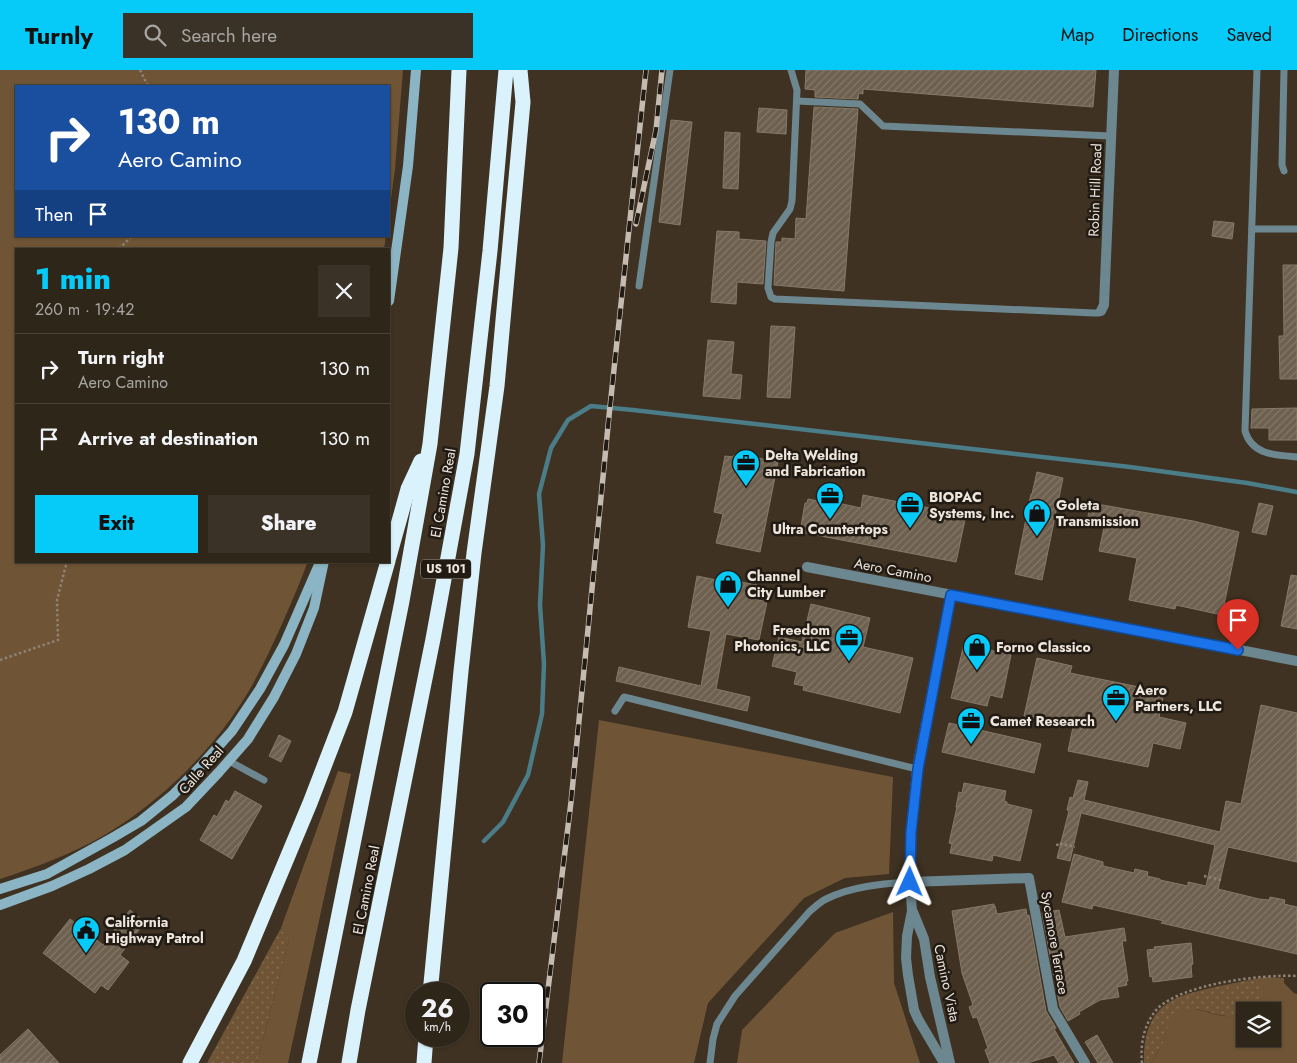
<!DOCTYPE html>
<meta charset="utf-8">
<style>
body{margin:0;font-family:Jost,sans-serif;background:#3b3227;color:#f1f3f6;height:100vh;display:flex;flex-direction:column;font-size:19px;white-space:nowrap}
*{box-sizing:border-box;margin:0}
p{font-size:16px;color:#a7a5a2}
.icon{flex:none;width:28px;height:28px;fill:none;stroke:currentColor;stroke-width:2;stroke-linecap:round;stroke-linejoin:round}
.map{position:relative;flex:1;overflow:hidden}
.sheet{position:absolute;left:15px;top:178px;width:375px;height:315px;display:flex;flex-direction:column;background:#2f261a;border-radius:0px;box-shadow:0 1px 4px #0004,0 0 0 1px #4a4339}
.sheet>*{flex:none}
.guide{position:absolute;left:15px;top:15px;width:375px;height:152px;border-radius:0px;box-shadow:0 1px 4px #0004,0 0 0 1px #4a4339;background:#1a4fa0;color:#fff;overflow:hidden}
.fabs{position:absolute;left:1236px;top:932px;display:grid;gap:10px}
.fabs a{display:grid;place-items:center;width:45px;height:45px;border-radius:0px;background:#2f261a;box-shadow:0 1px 4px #0004,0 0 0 1px #4a4339;font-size:25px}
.speed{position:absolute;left:405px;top:912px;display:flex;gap:10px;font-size:25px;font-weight:700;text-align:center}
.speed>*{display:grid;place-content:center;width:65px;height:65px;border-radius:50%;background:#2f261a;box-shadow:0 1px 4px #0004,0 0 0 1px #4a4339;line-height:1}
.speed small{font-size:12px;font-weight:400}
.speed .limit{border:2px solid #111;border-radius:8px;background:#fff;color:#111}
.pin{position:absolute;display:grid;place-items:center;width:42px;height:42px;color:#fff;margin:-51px -21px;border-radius:50% 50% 50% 0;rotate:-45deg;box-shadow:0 0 5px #0007}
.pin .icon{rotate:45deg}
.me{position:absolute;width:55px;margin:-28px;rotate:1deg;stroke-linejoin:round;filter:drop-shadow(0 0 4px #0008)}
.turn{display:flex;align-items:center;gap:18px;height:105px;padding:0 20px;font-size:22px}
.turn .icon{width:65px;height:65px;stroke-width:2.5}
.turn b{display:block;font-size:35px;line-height:42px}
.then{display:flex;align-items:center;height:48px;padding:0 20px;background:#0003;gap:10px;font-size:19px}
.round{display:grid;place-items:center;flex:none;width:52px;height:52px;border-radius:0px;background:#3b3227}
.summary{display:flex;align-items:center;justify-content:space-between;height:85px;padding:0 20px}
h1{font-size:30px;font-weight:800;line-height:38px;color:#06cbf9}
.primary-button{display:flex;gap:10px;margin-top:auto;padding:10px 20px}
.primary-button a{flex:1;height:58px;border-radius:0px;background:#06cbf9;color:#111;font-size:20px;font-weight:800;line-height:58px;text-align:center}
.primary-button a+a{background:#3b3227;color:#f1f3f6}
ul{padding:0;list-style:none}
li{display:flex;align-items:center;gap:15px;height:70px;padding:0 20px;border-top:1px solid #4a4339}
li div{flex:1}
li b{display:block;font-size:19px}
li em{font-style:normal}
header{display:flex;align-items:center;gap:30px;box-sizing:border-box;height:70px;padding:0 25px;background:#06cbf9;color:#111}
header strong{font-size:24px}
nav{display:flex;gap:28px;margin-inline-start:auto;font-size:18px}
.search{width:350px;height:45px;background:#3b3227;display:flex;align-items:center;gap:12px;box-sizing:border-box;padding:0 18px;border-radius:0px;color:#a7a5a2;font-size:19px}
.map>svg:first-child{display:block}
.grass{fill:#6f5535}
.garden{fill:url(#garden-dots)}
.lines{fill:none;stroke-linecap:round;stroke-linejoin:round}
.stream{stroke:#4a7d88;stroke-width:4.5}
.building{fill:url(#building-hatch);stroke:#877967}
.path{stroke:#8e8276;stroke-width:2.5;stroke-dasharray:2.5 2.5;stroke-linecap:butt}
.lane{stroke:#6d8790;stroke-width:7}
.street{stroke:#6d8790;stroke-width:10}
.secondary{stroke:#8bb5c4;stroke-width:10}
.highway{stroke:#d9f2fc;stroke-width:15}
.rail-casing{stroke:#c5bbb1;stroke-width:5.5}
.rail{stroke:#211b14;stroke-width:4;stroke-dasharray:11;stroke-linecap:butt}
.route-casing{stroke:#114b97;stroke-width:12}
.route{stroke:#1a73e8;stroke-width:9}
.labels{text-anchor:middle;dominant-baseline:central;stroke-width:5;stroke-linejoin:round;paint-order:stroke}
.shield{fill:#211b14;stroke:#b0a8a0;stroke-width:1}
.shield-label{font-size:12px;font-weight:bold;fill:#eee5dc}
.street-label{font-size:14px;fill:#eee5dc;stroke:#211b14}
.poi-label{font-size:14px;font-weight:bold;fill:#eee5dc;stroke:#211b14;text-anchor:start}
</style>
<header>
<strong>Turnly</strong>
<div class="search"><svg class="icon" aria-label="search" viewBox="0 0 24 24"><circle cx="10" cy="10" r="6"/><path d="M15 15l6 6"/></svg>Search here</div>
<nav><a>Map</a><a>Directions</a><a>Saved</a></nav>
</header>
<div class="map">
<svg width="1297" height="993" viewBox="0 0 1297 993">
<defs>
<pattern id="garden-dots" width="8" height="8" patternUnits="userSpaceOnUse" patternTransform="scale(1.25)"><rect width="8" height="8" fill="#6f5535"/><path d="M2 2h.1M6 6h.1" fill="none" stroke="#846d52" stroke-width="1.8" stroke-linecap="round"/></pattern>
<pattern id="building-hatch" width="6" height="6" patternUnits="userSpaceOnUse" patternTransform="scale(1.25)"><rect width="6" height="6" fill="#6e604f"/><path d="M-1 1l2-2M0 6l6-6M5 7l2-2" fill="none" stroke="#837768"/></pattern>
</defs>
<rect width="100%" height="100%" fill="#3f3222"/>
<g class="grass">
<path d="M0,0H403L395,99L389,144V16H16V166H386L384,179H16V491H308C300,513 291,533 282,554C272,576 262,598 250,619C216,677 165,728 108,763C74,783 37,797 0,809Z"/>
<polygon points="599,650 893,707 889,804 845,808 804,828 708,933 694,993 562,993"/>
<polygon points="338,701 351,704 288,993 257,993 289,870 281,858"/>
<polygon points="893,842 894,913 920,993 737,993 742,960 835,863"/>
<path d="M1267,907L1284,908V913L1294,923L1297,924V993H1151C1155,986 1161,978 1164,969C1167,962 1166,954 1171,947C1188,928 1211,948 1230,946C1235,946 1240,944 1245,942V969H1272V941H1247C1259,930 1263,925 1260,908Z"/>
</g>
<g class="garden">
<polygon points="281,858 289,870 257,993 207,993"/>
<path d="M1260,908C1263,923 1263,925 1253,936C1227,962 1201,928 1177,943C1167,949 1168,959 1164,970C1161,978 1155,986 1151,993H1144C1143,968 1149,942 1173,930C1183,924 1195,922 1206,919C1224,915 1242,911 1260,908Z"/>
</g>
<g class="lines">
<polyline class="stream" points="484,771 503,752 528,705 542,644 544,594 540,535 543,475 539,424 551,378 568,350 591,336 633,340 1130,397 1247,413 1297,422"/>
</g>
<g class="building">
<polygon points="806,0 1096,0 1093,37 863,19 863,24 859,23 858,29 815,27 815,20 805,19"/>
<polygon points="814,37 858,39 844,221 774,215 776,172 782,172 782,168 795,169 796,148 806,149"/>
<polygon points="759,38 787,40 786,64 757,62"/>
<polygon points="671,50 692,52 680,155 659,152"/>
<polygon points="725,62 740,63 738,119 723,118"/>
<polygon points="1214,151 1234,153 1232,169 1212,166"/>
<polygon points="717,161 739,162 739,169 766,171 763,214 737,212 736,234 711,232"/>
<polygon points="1283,195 1297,195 1297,309 1280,309 1279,266 1284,266"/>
<polygon points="771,256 795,257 790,328 767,327"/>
<polygon points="708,270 734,272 731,304 742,305 740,329 703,326"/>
<polygon points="1297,338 1297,370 1269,370 1269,358 1251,358 1252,339"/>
<polygon points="734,385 748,388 748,386 778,392 760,482 716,473 723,444 714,442 725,386 733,387"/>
<polygon points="1037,402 1063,408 1042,510 1015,504 1031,424 1032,424"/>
<polygon points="863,425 966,445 956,492 800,462 805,433 807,433 808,429 823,432 823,430 861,438"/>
<polygon points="1091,433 1193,451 1239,462 1222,545 1176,535 1175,539 1129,530 1137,488 1099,481 1105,453 1087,450"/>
<polygon points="1259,433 1273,436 1266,465 1252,462"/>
<polygon points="1291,505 1297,506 1297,559 1281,556"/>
<polygon points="697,506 736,514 736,511 761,516 758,530 767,532 759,570 726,564 716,619 750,627 747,641 616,611 619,597 701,616 711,561 688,557"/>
<polygon points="811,534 870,548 863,577 913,588 900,643 803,620 804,616 794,614 797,602 772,596 779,567 802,572"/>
<polygon points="964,574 1011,585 1002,628 990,625 987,636 951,628"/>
<polygon points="1037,588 1072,596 1070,603 1164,622 1159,647 1186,653 1180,679 1153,673 1148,697 1068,681 1073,657 1024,646"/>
<polygon points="1261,635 1297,643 1297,792 1228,777 1218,819 1259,829 1269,830 1270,827 1285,830 1284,834 1297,837 1297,884 1161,853 1164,851 1093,835 1092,839 1062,832 1074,784 1103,792 1103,796 1134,803 1135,799 1148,802 1147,806 1160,809 1160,810 1188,816 1188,812 1206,816 1215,775 1081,743 1070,791 1057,788 1069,741 1067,740 1070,727 1073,728 1078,710 1088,712 1084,730 1220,762 1226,731 1241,734"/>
<polygon points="949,653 1041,674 1034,703 942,682"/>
<polygon points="279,665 291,671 281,692 269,686"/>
<polygon points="964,713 1006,721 1004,731 1007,732 1007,734 1032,740 1020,791 993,785 992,791 950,783 952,774 949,773 957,737 956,737 959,722 962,723"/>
<polygon points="235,721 262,736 232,789 200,770 214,745 217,747 226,730 229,732"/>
<polygon points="994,834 994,836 995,836 997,844 1026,839 1027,846 1029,845 1046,941 1056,958 1054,959 1074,993 1059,993 1054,985 1027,993 990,993 985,980 988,978 977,947 973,948 969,937 973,935 962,903 952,841"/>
<polygon points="130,840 145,852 120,885 129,892 108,920 101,915 95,923 43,883 70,849 103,875"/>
<polygon points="1059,840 1065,867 1124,858 1126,871 1122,871 1128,911 1126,911 1127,915 1117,917 1119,927 1100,930 1079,942 1080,944 1068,951 1060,937 1042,843"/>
<polygon points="1191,873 1193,894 1191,895 1192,907 1153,912 1152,906 1150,907 1147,880 1155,879 1154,877"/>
<polygon points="28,959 59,993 0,993 0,985"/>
<polygon points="1097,965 1113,993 1098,993 1085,972"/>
</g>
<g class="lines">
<g class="path">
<polyline points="140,0 148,16"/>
<polyline points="119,179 132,166"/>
<polyline points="0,590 58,570 57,530 67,491"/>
<polyline points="1057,776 1058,773 1075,777"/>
<polyline points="1204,806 1221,810"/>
<path d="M1142,993C1140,974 1144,954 1157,939C1181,914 1263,904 1297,906"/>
</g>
<g class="lane">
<polyline points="791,0 797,20 792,131 790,139 773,163 771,172 768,218 771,227 775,229 1094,243 1099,243 1101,241"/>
<path d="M1257,0L1245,361C1252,385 1275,385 1297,387"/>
<polyline points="1284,0 1282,95 1284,101"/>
<polyline points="797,31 860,34 883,56 1111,66"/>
<polyline points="1252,159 1297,159"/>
<polyline points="639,216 670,0"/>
<polyline points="615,641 624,627 917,699"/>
<polyline points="229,691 264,710"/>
<path d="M710,993L713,969L717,954L735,926L810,841C815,837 820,832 826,829C852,816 882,814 910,812"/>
</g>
<g class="street">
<polyline points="1101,241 1104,235 1114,0"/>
<polyline points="807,497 1297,591"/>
<polyline points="910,812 1029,808 1053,939 1085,993"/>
<polyline points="913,842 924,869 930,907 950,993"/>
<polyline points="944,993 918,949 914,940 908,905 906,888 907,866 912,841 910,812 911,762 917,699 951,525"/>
</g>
<g class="secondary">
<polyline points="389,231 408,96 416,0"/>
<polyline points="0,819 47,804 112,768 141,751 173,725 200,697 232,661 260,619 284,575 318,497"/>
<polyline points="0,835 52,816 89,799 125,780 186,737 219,702 248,669 274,627 296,584 314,538 324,491"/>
</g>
<g class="highway">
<polyline points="389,487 408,419 421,391"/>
<polyline points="430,924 461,601 474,483 497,316 523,32 520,0"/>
<polyline points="190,993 244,891 310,733 345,642 388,491"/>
<polyline points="309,993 402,531 430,374 451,178 459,0"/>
<polyline points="349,993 358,940 433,569 467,384 490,181 506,0"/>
<polyline points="424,993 426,966"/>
</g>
<g class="rail-casing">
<g id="rail">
<polyline points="636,154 656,60 662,0"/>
<polyline points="539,993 571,732 609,346 646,0"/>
</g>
</g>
<use href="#rail" class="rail"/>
</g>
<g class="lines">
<g class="route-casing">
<polyline id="route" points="910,812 911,762 918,699 951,525 1238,580"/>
</g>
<use href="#route" class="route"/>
</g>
<defs>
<g id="office-pin" transform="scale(1.4375)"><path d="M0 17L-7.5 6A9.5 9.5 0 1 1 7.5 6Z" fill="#06cbf9" stroke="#211b14"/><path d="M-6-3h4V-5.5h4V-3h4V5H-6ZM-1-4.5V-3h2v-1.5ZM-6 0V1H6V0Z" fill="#111"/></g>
<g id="shop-pin" transform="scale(1.4375)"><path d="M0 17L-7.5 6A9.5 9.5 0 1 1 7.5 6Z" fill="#06cbf9" stroke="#211b14"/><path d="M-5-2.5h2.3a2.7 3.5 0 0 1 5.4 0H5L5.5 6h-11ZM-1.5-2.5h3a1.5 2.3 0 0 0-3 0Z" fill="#111"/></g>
<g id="civic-pin" transform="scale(1.4375)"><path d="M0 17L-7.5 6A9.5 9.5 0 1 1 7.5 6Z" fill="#06cbf9" stroke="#211b14"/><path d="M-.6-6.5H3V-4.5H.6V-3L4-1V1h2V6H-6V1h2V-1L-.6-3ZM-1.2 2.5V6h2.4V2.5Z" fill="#111"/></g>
</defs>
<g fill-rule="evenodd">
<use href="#office-pin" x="746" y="393"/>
<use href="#office-pin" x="830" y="426"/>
<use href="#office-pin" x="910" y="435"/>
<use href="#shop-pin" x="1037" y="443"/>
<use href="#shop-pin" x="728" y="514"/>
<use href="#office-pin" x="849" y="568"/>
<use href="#shop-pin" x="977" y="577"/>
<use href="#office-pin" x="1116" y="628"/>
<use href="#office-pin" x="971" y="651"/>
<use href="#civic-pin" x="86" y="860"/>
</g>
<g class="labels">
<rect class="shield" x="421" y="489.5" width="50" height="19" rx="4"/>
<g class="shield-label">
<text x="446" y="499">US 101</text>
</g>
<g class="street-label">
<text transform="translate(1095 120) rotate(-88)">Robin Hill Road</text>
<text transform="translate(443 423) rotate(-80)">El Camino Real</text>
<text transform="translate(893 500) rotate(11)">Aero Camino</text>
<text transform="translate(201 700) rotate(-48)">Calle Real</text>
<text transform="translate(366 820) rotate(-79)">El Camino Real</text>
<text transform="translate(1055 873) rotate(80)">Sycamore Terrace</text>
<text transform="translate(947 913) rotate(78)">Camino Vista</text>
</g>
<g class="poi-label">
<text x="765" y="385">Delta Welding<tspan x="765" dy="16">and Fabrication</tspan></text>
<text x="929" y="427">BIOPAC<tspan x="929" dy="16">Systems, Inc.</tspan></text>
<text x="1056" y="435">Goleta<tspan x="1056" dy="16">Transmission</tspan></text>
<text x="830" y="459" text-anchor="middle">Ultra Countertops</text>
<text x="747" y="506">Channel<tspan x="747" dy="16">City Lumber</tspan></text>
<text x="830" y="560" text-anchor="end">Freedom<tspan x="830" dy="16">Photonics, LLC</tspan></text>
<text x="996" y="577">Forno Classico</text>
<text x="1135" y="620">Aero<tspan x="1135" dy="16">Partners, LLC</tspan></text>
<text x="990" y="651">Camet Research</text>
<text x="105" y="852">California<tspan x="105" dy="16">Highway Patrol</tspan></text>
</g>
</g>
</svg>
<div class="fabs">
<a><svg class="icon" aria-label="layers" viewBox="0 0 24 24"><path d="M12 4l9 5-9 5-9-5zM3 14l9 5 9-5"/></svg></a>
</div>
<div class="speed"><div>26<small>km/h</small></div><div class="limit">30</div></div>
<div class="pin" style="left:1238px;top:580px;background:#d93025"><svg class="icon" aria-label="arrive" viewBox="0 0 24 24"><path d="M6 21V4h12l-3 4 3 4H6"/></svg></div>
<svg class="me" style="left:910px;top:812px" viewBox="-20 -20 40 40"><path d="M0-17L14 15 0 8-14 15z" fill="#1a73e8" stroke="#fff" stroke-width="4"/></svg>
<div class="guide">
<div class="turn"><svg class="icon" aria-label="right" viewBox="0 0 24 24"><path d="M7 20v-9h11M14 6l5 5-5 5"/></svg><div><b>130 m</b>Aero Camino</div></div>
<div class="then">Then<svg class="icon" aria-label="arrive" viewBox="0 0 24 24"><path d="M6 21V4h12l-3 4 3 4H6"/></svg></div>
</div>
<section class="sheet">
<div class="summary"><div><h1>1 min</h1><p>260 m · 19:42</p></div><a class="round"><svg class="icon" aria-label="close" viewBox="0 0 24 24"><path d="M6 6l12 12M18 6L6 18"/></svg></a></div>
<ul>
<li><svg class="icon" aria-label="right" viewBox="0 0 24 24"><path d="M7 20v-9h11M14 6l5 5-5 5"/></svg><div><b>Turn right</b><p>Aero Camino</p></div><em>130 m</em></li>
<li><svg class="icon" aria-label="arrive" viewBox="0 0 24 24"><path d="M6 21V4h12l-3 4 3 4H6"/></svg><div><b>Arrive at destination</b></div><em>130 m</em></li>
</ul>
<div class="primary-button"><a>Exit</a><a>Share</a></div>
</section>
</div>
